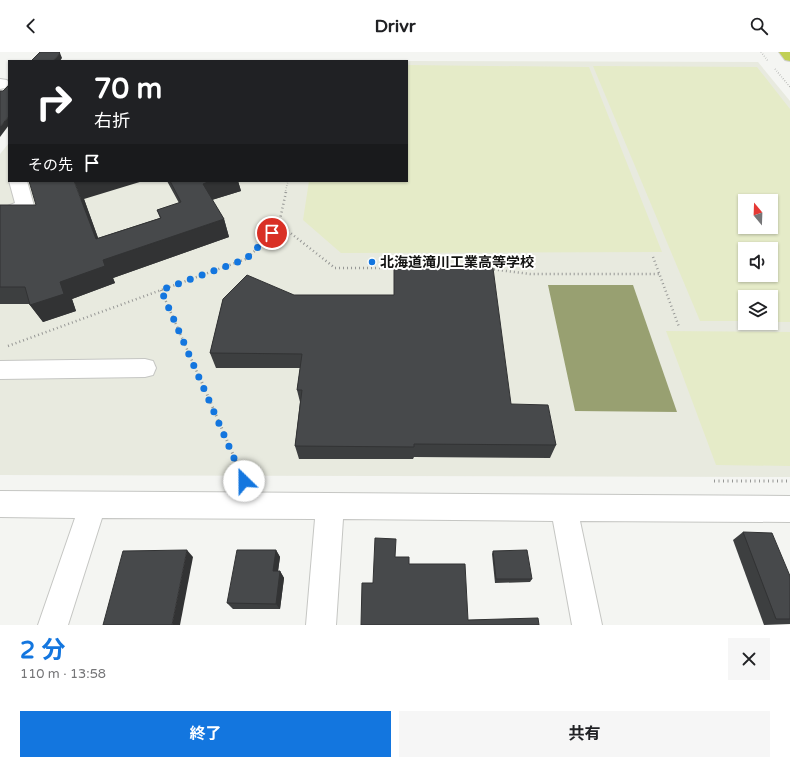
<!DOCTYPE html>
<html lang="ja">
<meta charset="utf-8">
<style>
body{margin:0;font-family:"Varela Round","Noto Sans JP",sans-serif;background:#f6f6f6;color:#202124;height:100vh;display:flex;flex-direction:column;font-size:15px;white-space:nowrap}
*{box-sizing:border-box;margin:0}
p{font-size:13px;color:#757577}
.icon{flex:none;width:22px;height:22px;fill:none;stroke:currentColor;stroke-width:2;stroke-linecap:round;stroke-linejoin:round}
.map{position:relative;height:573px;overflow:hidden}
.details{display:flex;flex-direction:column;background:#fff;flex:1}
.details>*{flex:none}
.guide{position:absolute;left:8px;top:8px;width:400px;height:122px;border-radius:0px;box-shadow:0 1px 3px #0004;background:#202124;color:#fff;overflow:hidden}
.needle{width:26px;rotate:341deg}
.fabs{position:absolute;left:738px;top:142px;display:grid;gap:8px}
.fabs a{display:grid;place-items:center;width:40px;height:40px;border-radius:0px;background:#fff;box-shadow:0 1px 3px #0004;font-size:20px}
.pin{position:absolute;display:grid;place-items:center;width:34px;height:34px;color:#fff;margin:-17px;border:2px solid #fff;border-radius:50%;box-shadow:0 1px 4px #0007}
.me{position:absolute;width:44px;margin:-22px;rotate:337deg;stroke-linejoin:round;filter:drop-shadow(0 0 3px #0008)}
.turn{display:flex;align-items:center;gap:14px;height:84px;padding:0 20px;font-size:18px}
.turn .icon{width:52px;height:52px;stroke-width:2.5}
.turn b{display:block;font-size:28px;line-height:34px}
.then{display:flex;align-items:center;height:38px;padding:0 20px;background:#0003;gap:8px;font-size:15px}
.round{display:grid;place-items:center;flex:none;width:42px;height:42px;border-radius:0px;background:#f6f6f6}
.overview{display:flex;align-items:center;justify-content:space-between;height:68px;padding:0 20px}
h1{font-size:24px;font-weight:700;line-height:30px;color:#1376df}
.button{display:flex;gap:8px;margin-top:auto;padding:8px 20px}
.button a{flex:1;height:46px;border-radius:0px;background:#1376df;color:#fff;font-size:16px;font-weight:700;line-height:46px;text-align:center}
.button a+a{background:#f6f6f6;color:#202124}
header{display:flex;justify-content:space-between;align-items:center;height:52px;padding:0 20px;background:#fff;font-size:18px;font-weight:700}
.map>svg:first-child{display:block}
.built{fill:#e8eadf;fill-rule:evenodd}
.green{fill:#e5ebc8;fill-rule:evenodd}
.water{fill:#98a071}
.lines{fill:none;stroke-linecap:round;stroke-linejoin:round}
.minor-casing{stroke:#c5c6c3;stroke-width:2}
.highway-casing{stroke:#d0d0d0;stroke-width:2}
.path-far2{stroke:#969795;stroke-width:1.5;stroke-dasharray:0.5 2;stroke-linecap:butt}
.path-far1{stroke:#969795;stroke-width:2.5;stroke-dasharray:1 3;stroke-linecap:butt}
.path{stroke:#969795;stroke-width:3;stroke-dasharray:1 3.5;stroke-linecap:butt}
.minor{fill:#fff;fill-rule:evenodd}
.highway{fill:#c1d055;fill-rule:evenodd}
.wall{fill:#3d3f40}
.shaded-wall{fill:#323334}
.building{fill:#47494b;stroke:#323334}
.route{stroke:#1376df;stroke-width:7;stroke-dasharray:0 12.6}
.poi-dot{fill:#1376df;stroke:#fffffe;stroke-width:1.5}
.labels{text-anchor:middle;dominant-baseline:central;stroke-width:4;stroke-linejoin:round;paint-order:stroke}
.poi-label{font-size:14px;font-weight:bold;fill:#131312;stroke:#fffffe;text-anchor:start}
</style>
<header><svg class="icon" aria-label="back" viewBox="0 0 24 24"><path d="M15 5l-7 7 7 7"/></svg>Drivr<svg class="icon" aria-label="search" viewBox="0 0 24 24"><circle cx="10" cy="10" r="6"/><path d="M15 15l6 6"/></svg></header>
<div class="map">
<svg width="790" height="573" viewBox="0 0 790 573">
<rect width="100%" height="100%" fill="#f4f5f2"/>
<path class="built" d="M407,9L758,10L790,49V425L0,423V102L9,91V129H407ZM745,149H771V175H745ZM745,197H771V223H745ZM745,245H771V271H745Z"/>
<g class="green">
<polygon points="407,13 589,15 662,200 341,201 303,168 309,129 407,129"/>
<path d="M593,14L757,15L790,57V270H771V245H745V269H700ZM745,149H771V175H745ZM745,197H771V223H745Z"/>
<polygon points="666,279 790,280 790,414 716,413"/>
</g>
<polygon class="water" points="548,233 633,233 677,360 575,359"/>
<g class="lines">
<g class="minor-casing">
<g id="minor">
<polygon points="0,27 7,28 9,31 5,36 0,37"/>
<polygon points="9,129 27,129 34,154 31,158 0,169 0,157 15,151"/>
<polygon points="145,307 153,309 156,316 153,323 145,325 0,327 0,309"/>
<polygon points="0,439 790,444 790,470 580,469 602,573 572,573 553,469 343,467 336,573 306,573 315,467 102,466 68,573 38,573 75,466 0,465"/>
</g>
</g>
<g class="highway-casing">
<polygon id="highway" points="779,0 790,0 790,9 785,8"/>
</g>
<g class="path-far2">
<polyline points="761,0 768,9"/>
<polyline points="775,17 790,35"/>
<polyline points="285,141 288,129"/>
</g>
<g class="path-far1">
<polyline points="286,140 279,172 335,216 397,216"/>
<polyline points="653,205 679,275"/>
<polyline points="490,217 530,222 659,222"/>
<polyline points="161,238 200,327"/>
<polyline points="8,294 246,207 264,190 279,172"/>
</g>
<g class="path">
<polyline points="200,326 244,428"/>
<polyline points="714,429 790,429"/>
</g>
<use href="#minor" class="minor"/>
<use href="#highway" class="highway"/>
</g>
<g class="wall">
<polygon points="167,129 238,129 241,139 212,148 224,167 229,185 113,226 115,231 72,247 76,259 43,270 29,252 0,252 0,153 36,153 84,147 98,186 160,166 157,158 179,151"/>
<polygon points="223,247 511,352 556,393 550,406 414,405 413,407 299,407 295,394 300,350 297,338 300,316 216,316 210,301"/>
<polygon points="743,480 790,524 790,572 764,573 733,488"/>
<polygon points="276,498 280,505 278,519 280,519 284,526 280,557 233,557 227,551"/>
<polygon points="493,499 532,527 530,530 495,531 492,502"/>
</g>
<g class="shaded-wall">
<polygon points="60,1 62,6 60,9 53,9"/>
<polygon points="9,64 9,73 0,85 0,75"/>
<polygon points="74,129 143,129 84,147 105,205 96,187"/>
<polygon points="210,129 238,129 241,139 208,149 203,132"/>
<polygon points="224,167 229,185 113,226 115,231 72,247 76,259 43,270 30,253 60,230 103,208"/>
<polygon points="187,498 193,505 180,573 172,573"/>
<polygon points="276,498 280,505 277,526 273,519"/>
<polygon points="280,519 284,526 280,557 276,552"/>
</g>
<g class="building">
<polygon points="40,0 59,0 60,1 53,9 31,9"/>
<polygon points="9,33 9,64 0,75 0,39 3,39"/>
<polygon points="29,129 76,129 74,129 96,187 161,166 157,158 181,150 170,129 210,129 203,132 224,167 103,208 105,214 60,230 64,242 30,253 25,235 0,235 0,153 36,153"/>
<polygon points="394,216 493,216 511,352 548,353 556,393 414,392 414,395 295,394 302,338 297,338 302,302 210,301 223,247 247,223 294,243 394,243"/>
<polygon points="743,480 772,481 790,524 790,567 776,567"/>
<polygon points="375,486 396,487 395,505 409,505 409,512 465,512 468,568 538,566 539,573 361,573 362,531 373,531"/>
<polygon points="187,498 172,573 103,573 123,499"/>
<polygon points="237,498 276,498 273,519 280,519 276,552 227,551"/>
<polygon points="527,498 532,527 496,527 493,499"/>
</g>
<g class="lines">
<polyline class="route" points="244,429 161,238 246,207 272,181"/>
</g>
<circle class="poi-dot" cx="372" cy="210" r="4"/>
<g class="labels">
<g class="poi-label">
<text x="380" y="210">北海道滝川工業高等学校</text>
</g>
</g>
</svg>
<div class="fabs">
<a><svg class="needle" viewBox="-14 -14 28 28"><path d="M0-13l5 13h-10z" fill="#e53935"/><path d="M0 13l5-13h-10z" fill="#757577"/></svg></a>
<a><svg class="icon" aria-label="sound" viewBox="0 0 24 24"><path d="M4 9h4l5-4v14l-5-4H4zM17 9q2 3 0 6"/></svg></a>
<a><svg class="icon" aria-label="layers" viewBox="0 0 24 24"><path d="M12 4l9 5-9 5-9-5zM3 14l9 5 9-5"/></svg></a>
</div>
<div class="pin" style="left:272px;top:181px;background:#d93025"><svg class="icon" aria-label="arrive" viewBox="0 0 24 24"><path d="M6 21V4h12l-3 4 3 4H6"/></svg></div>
<svg class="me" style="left:244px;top:429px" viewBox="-20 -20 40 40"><circle r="19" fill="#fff"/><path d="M0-13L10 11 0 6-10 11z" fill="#1376df"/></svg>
<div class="guide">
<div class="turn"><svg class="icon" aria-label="right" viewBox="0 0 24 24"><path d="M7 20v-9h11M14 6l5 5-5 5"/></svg><div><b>70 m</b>右折</div></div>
<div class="then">その先<svg class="icon" aria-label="arrive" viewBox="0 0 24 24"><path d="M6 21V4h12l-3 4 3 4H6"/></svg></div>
</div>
</div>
<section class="details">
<div class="overview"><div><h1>2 分</h1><p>110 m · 13:58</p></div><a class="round"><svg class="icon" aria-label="close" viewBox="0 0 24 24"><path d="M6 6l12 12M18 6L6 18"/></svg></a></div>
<div class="button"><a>終了</a><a>共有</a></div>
</section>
